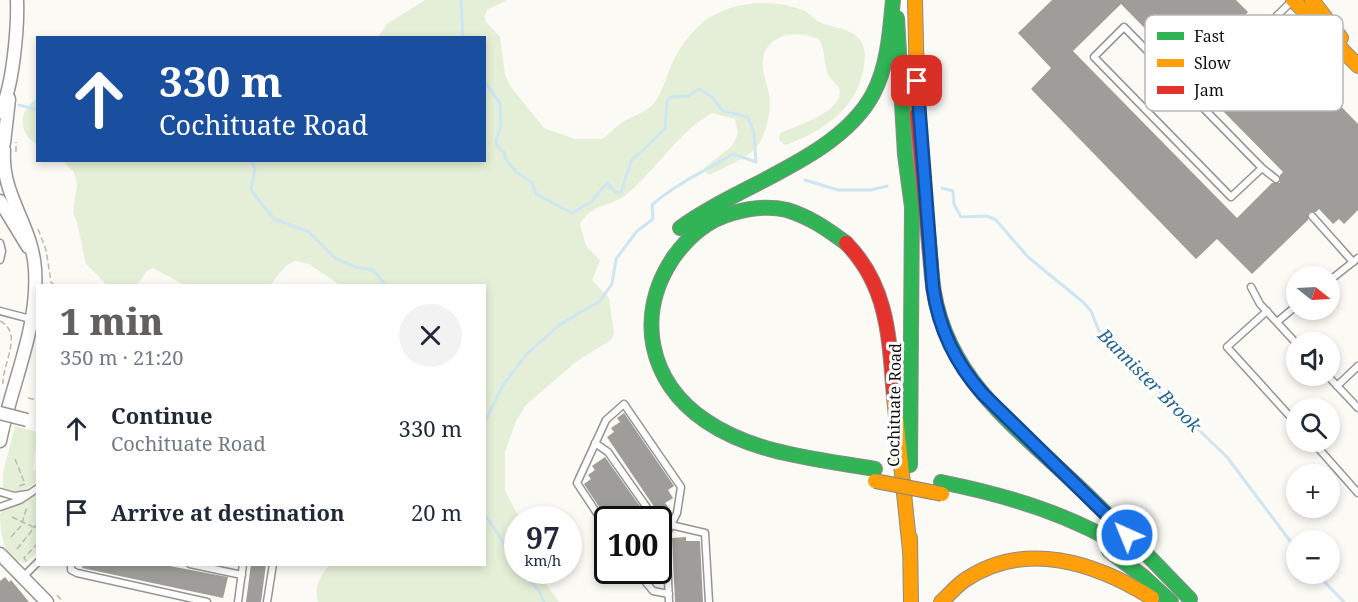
<!DOCTYPE html>
<meta charset="utf-8">
<style>
body{margin:0;font-family:"Noto Serif",serif;background:#f2f2f3;color:#1f2937;height:100vh;display:flex;flex-direction:column;font-size:22px;white-space:nowrap}
*{box-sizing:border-box;margin:0}
p{font-size:20px;color:#747a83}
.icon{flex:none;width:33px;height:33px;fill:none;stroke:currentColor;stroke-width:2;stroke-linecap:round;stroke-linejoin:round}
.map{position:relative;flex:1;overflow:hidden}
.panel{position:absolute;left:36px;top:284px;width:450px;height:282px;display:flex;flex-direction:column;background:#fff;border-radius:0px;box-shadow:0 3px 9px #0003}
.panel>*{flex:none}
.guide{position:absolute;left:36px;top:36px;width:450px;height:126px;border-radius:0px;box-shadow:0 3px 9px #0003;background:#1a4fa0;color:#fff;overflow:hidden}
.needle{width:39px;rotate:108deg}
.buttons{position:absolute;left:1286px;top:266px;display:grid;gap:12px}
.buttons a{display:grid;place-items:center;width:54px;height:54px;border-radius:50%;background:#fff;box-shadow:0 3px 9px #0003;font-size:30px}
.speed{position:absolute;left:504px;top:506px;display:flex;gap:12px;font-size:30px;font-weight:700;text-align:center}
.speed>*{display:grid;place-content:center;width:78px;height:78px;border-radius:50%;background:#fff;box-shadow:0 3px 9px #0003;line-height:1}
.speed small{font-size:15px;font-weight:400}
.speed .limit{border:3px solid #111;border-radius:9px;background:#fff;color:#111}
.pin{position:absolute;display:grid;place-items:center;width:51px;height:51px;color:#fff;margin:-26px;border-radius:12px;box-shadow:0 3px 9px #0006}
.me{position:absolute;width:66px;margin:-33px;rotate:316deg;stroke-linejoin:round;filter:drop-shadow(0 0 4px #0008)}
.turn{display:flex;align-items:center;gap:21px;height:126px;padding:0 24px;font-size:27px}
.turn .icon{width:78px;height:78px;stroke-width:2.5}
.turn b{display:block;font-size:42px;line-height:51px}
.round{display:grid;place-items:center;flex:none;width:63px;height:63px;border-radius:32px;background:#f2f2f3}
.headline{display:flex;align-items:center;justify-content:space-between;height:102px;padding:0 24px}
h1{font-size:36px;font-weight:800;line-height:45px;color:#626160}
ul{padding:0;list-style:none}
li{display:flex;align-items:center;gap:18px;height:84px;padding:0 24px}
li div{flex:1}
li b{display:block;font-size:22px}
li em{font-style:normal}
.map>svg:first-child{display:block}
.green{fill:#e5efd7}
.lines{fill:none;stroke-linecap:round;stroke-linejoin:round}
.stream{stroke:#cee6f2;stroke-width:3}
.building{fill:#9f9d9a}
.lane-casing{stroke:#959593;stroke-width:9}
.street-casing{stroke:#959593;stroke-width:15}
.fast-casing{stroke:#8c8b89;stroke-width:16}
.slow-casing{stroke:#8c8b89;stroke-width:16}
.jam-casing{stroke:#8c8b89;stroke-width:16}
.path{stroke:#b9b9b8;stroke-width:1.5;stroke-dasharray:6 3;stroke-linecap:butt}
.lane{stroke:#fefefe;stroke-width:6}
.street{stroke:#fefefe;stroke-width:12}
.fast{stroke:#30b455;stroke-width:14}
.slow{stroke:#ff9f0a;stroke-width:14}
.jam{stroke:#e5322d;stroke-width:14}
.street-bridge-casing{stroke:#959593;stroke-width:15;stroke-linecap:butt}
.slow-bridge-casing{stroke:#838280;stroke-width:16;stroke-linecap:butt}
.street-bridge{stroke:#fefefe;stroke-width:12}
.slow-bridge{stroke:#ff9f0a;stroke-width:14}
.route-casing{stroke:#114b97;stroke-width:15}
.route{stroke:#1a73e8;stroke-width:10}
.labels{text-anchor:middle;dominant-baseline:central;stroke-width:6;stroke-linejoin:round;paint-order:stroke}
.street-label{font-size:16px;fill:#0f0f0f;stroke:#fff}
.water-label{font-size:18px;font-style:italic;fill:#226596;stroke:#fff}
.key{fill:#fff;stroke:#b7b7b7;stroke-width:1.5}
.key-label{font-size:16px;fill:#0f0f0f}
</style>
<div class="map">
<svg width="1358" height="602" viewBox="0 0 1358 602">
<rect width="100%" height="100%" fill="#fbfaf5"/>
<g class="green">
<path d="M425,0H508L488,9L485,15L486,22L500,37L505,75L511,87L544,128L575,139H602C609,134 615,127 623,122C633,115 645,114 654,103C662,93 664,83 669,71C677,50 696,22 718,13C746,0 777,0 805,11C811,15 816,21 824,24C836,28 852,29 860,40C866,48 865,57 864,66C858,108 823,132 785,145L779,140L780,133C795,126 841,113 840,91C839,84 829,80 827,72C824,61 825,51 820,40C801,30 769,31 763,58C761,71 767,82 769,95C772,107 767,129 761,140C754,157 727,165 712,174H707L704,168L732,146L738,134L735,119L712,113C677,133 657,169 627,194C616,203 604,204 593,210C588,213 583,219 580,224L586,246L600,260L592,280L609,298L614,334L611,340L577,361L526,405L516,421L505,452V491L520,519L518,570H536L559,602H318C314,585 320,577 330,564H484V285H340L309,264L295,261L286,266L270,285H184L153,268L147,271L137,285H107L86,264L77,222L73,213L77,184L74,172L63,161L484,160V38L378,37L387,24Z"/>
<path d="M37,99H38L37,144C18,135 18,108 37,99Z"/>
<path d="M15,426L37,432L33,470L37,471V481C28,489 16,496 3,489V473Z"/>
<path d="M37,495V552L26,563C3,561 0,532 0,514L6,508Z"/>
</g>
<g class="lines">
<g class="stream">
<polyline points="461,0 463,38"/>
<polyline points="484,81 500,103 501,126 496,141 497,146 505,153 505,158 516,172 532,182 536,194 572,213 591,202 607,183 615,192 621,193 631,161 665,129 667,101 671,97 689,96 699,89 711,96 723,111 748,117 754,133 756,162"/>
<polyline points="19,105 38,110"/>
<polyline points="252,160 255,170 251,190 274,219 309,232 336,259 356,267 373,270 386,285"/>
<polyline points="805,180 838,190 871,190 887,186"/>
<polyline points="942,188 953,191 954,204 961,217 986,216 995,219 1028,257 1083,302 1091,311 1099,331 1119,345 1139,372 1227,457 1296,549"/>
<path d="M484,424L503,385L525,356L559,325L600,301L612,284L616,259L637,231L653,219L652,205C677,183 705,171 733,154L756,162"/>
<polyline points="484,513 518,565"/>
<polyline points="521,570 539,591 544,602"/>
<polyline points="1316,573 1344,602"/>
</g>
</g>
<g class="building">
<polygon points="1052,0 1236,0 1248,12 1242,19 1246,22 1197,71 1192,66 1187,71 1121,4 1073,51 1237,218 1272,183 1280,183 1280,175 1283,172 1216,104 1222,98 1218,93 1274,37 1358,124 1358,210 1344,224 1339,219 1333,224 1319,209 1316,212 1309,212 1308,220 1252,274 1217,239 1196,259 1031,89 1051,68 1018,33"/>
<polygon points="624,413 674,486 668,490 673,498 665,503 671,511 661,517 607,437 614,432 611,428 620,422 617,418"/>
<polygon points="605,457 649,519 607,519 584,484 591,479 588,475 595,470 592,466"/>
<polygon points="686,537 686,541 700,541 703,602 675,602 672,538"/>
<polygon points="83,564 159,564 228,577 223,598 82,568"/>
<polygon points="251,564 266,564 261,602 246,602"/>
<polygon points="5,577 9,582 11,580 29,602 0,602 0,581"/>
</g>
<g class="lines">
<g class="lane-casing">
<g id="lane">
<polygon points="1124,27 1262,168 1231,197 1094,57"/>
<polyline points="1194,97 1292,1"/>
<polyline points="1262,168 1276,179"/>
<polyline points="1312,216 1353,262"/>
<polyline points="0,243 2,251 0,260"/>
<polyline points="1329,281 1358,258"/>
<polyline points="1251,287 1260,304 1296,343"/>
<polyline points="0,311 38,321"/>
<polyline points="1267,311 1227,347 1296,423"/>
<polyline points="1277,322 1296,306"/>
<polyline points="1327,375 1358,408"/>
<polyline points="1337,386 1358,366"/>
<polyline points="1312,441 1358,493"/>
<polyline points="595,443 608,452 655,519"/>
<polyline points="0,492 14,496 28,494"/>
<polyline points="0,507 20,500 38,488"/>
<polyline points="658,522 705,533 709,602"/>
<polyline points="608,530 577,483 606,420 624,404 681,487 677,513 666,535 669,602"/>
<polyline points="71,564 71,570 77,573 207,602"/>
<polyline points="190,564 242,575"/>
<polyline points="636,570 653,591 669,594"/>
<polyline points="23,577 38,562"/>
<polyline points="238,602 243,564"/>
<polyline points="267,602 273,564"/>
</g>
</g>
<g class="street-casing">
<g id="street">
<path d="M0,112C13,89 18,27 17,0"/>
<polyline points="4,143 9,99"/>
<polyline points="0,201 28,247"/>
<path d="M0,441C11,385 39,328 35,269C32,224 1,196 4,150"/>
<polyline points="0,554 47,602"/>
</g>
</g>
<g class="fast-casing">
<g id="fast">
<polyline points="897,18 905,155 912,207"/>
<path d="M680,228C738,185 839,158 873,94C888,66 890,31 893,0"/>
<path d="M846,243C827,229 810,217 787,210C770,206 750,208 733,213C707,220 689,236 673,258C635,315 648,382 706,421C754,454 818,459 875,469"/>
<path d="M932,277C941,375 1014,425 1080,488C1118,524 1154,562 1190,599"/>
<polyline points="910,465 912,207"/>
<path d="M941,482C1010,496 1073,515 1133,553"/>
<polyline points="1109,551 1144,577 1171,602"/>
</g>
</g>
<g class="slow-casing">
<g id="slow">
<polyline points="915,0 918,127"/>
<polyline points="1293,0 1358,66"/>
<polyline points="1312,0 1341,38"/>
<polyline points="894,397 910,551"/>
<polyline points="910,538 911,602"/>
<path d="M941,602C949,595 956,586 965,580C1025,539 1096,563 1152,598"/>
</g>
</g>
<g class="jam-casing">
<g id="jam">
<polyline points="917,114 932,277"/>
<path d="M846,243C889,287 889,339 894,397"/>
</g>
</g>
<g class="path">
<polyline points="16,152 16,142"/>
<polyline points="38,229 46,250 51,282 54,285"/>
<path d="M0,321C24,333 2,364 3,384"/>
<polyline points="28,398 37,400"/>
<polyline points="15,459 25,484 19,486"/>
<polyline points="12,517 38,529"/>
<polyline points="11,537 21,526 27,507"/>
<polyline points="17,549 38,523"/>
<polyline points="26,561 24,558 38,543"/>
<polyline points="57,595 63,602"/>
</g>
<use href="#lane" class="lane"/>
<use href="#street" class="street"/>
<use href="#fast" class="fast"/>
<use href="#slow" class="slow"/>
<use href="#jam" class="jam"/>
<g class="street-bridge-casing">
<polyline id="street-bridge" points="0,413 27,420"/>
</g>
<g class="slow-bridge-casing">
<polyline id="slow-bridge" points="875,481 942,494"/>
</g>
<use href="#street-bridge" class="street-bridge"/>
<use href="#slow-bridge" class="slow-bridge"/>
</g>
<g class="lines">
<g class="route-casing">
<path id="route" d="M917,81L933,288C939,329 955,363 983,394L1127,535"/>
</g>
<use href="#route" class="route"/>
</g>
<g class="labels">
<g class="street-label">
<text transform="translate(894 405) rotate(-89)">Cochituate Road</text>
</g>
<g class="water-label">
<text transform="translate(1150 380) rotate(45)">Bannister Brook</text>
</g>
</g>
<rect x="1145" y="15" width="198" height="96" rx="9" class="key"/>
<rect x="1157" y="32" width="27" height="8" fill="#30b455"/>
<rect x="1157" y="59" width="27" height="8" fill="#ff9f0a"/>
<rect x="1157" y="86" width="27" height="8" fill="#e5322d"/>
<g class="key-label">
<text x="1194" y="42">Fast</text>
<text x="1194" y="69">Slow</text>
<text x="1194" y="96">Jam</text>
</g>
</svg>
<div class="buttons">
<a><svg class="needle" viewBox="-14 -14 28 28"><path d="M0-13l5 13h-10z" fill="#e53935"/><path d="M0 13l5-13h-10z" fill="#747a83"/></svg></a>
<a><svg class="icon" aria-label="sound" viewBox="0 0 24 24"><path d="M4 9h4l5-4v14l-5-4H4zM17 9q2 3 0 6"/></svg></a>
<a><svg class="icon" aria-label="search" viewBox="0 0 24 24"><circle cx="10" cy="10" r="6"/><path d="M15 15l6 6"/></svg></a>
<a>+</a>
<a>−</a>
</div>
<div class="speed"><div>97<small>km/h</small></div><div class="limit">100</div></div>
<div class="pin" style="left:917px;top:81px;background:#d93025"><svg class="icon" aria-label="arrive" viewBox="0 0 24 24"><path d="M6 21V4h12l-3 4 3 4H6"/></svg></div>
<svg class="me" style="left:1127px;top:535px" viewBox="-20 -20 40 40"><circle r="17" fill="#1a73e8" stroke="#fff" stroke-width="3"/><path d="M0-11L8 9 0 5-8 9z" fill="#fff"/></svg>
<div class="guide">
<div class="turn"><svg class="icon" aria-label="ahead" viewBox="0 0 24 24"><path d="M12 20V5M6 11l6-6 6 6"/></svg><div><b>330 m</b>Cochituate Road</div></div>
</div>
<section class="panel">
<div class="headline"><div><h1>1 min</h1><p>350 m · 21:20</p></div><a class="round"><svg class="icon" aria-label="close" viewBox="0 0 24 24"><path d="M6 6l12 12M18 6L6 18"/></svg></a></div>
<ul>
<li><svg class="icon" aria-label="ahead" viewBox="0 0 24 24"><path d="M12 20V5M6 11l6-6 6 6"/></svg><div><b>Continue</b><p>Cochituate Road</p></div><em>330 m</em></li>
<li><svg class="icon" aria-label="arrive" viewBox="0 0 24 24"><path d="M6 21V4h12l-3 4 3 4H6"/></svg><div><b>Arrive at destination</b></div><em>20 m</em></li>
</ul>
</section>
</div>
